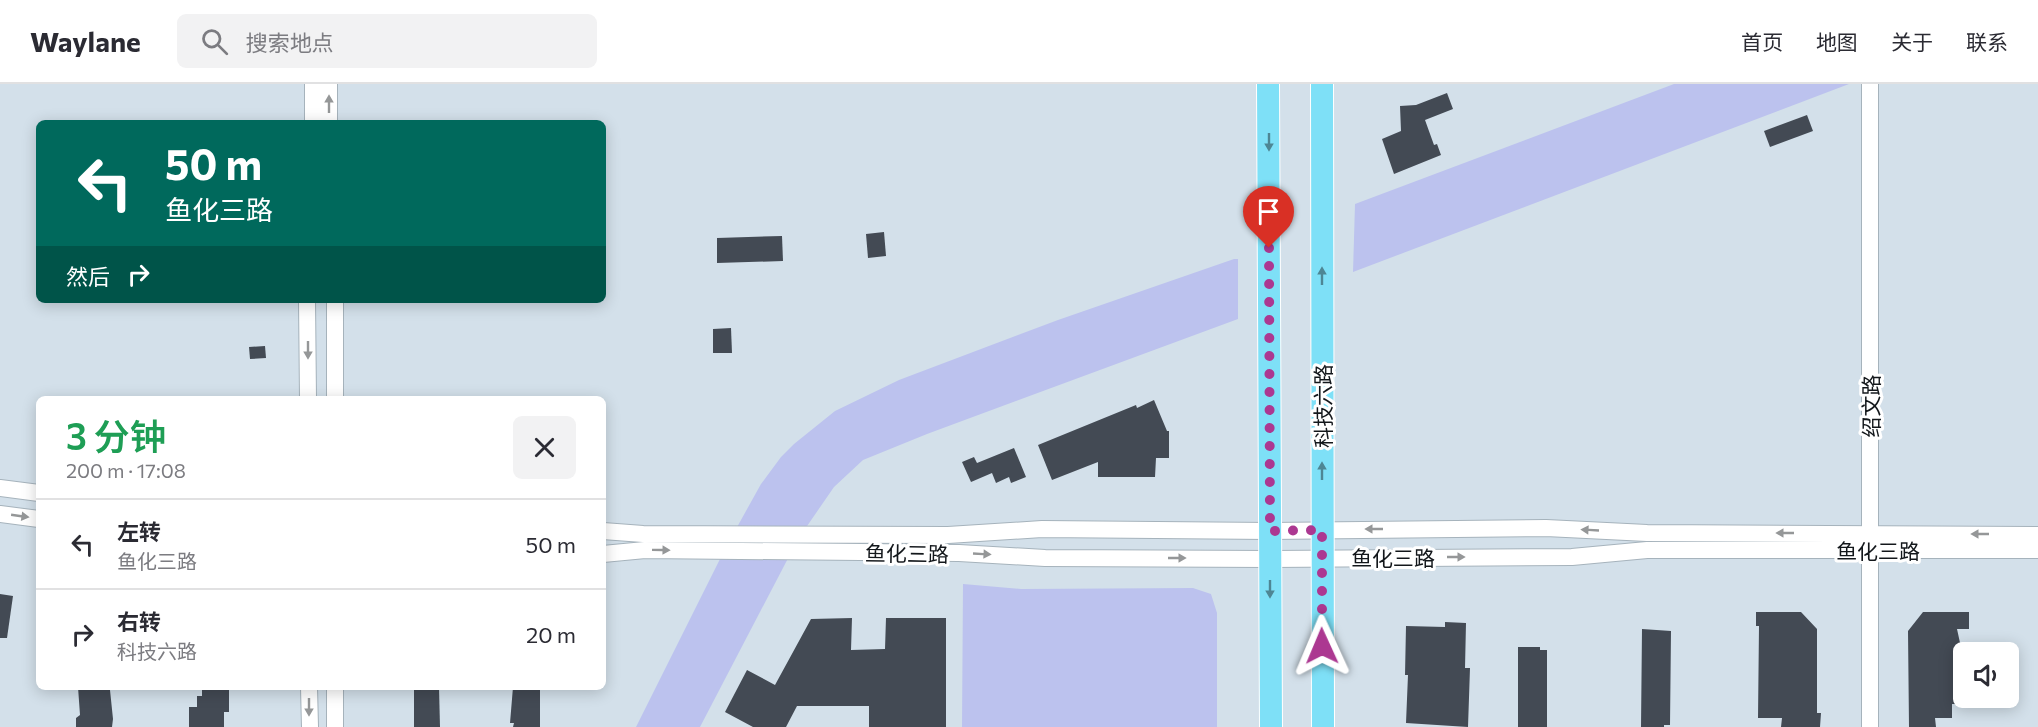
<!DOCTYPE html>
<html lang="zh">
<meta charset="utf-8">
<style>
body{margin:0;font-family:Commissioner,"Noto Sans SC",sans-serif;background:#f2f2f3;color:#2b2b33;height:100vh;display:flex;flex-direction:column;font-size:22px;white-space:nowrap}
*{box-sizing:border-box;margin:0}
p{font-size:20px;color:#7c7c81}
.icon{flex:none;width:33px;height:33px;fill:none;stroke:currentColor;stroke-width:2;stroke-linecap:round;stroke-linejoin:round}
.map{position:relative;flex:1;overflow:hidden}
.drawer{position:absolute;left:36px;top:312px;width:570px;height:294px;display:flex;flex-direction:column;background:#fff;border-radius:9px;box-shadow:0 3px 15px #0003}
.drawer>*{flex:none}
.banner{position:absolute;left:36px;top:36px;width:570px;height:183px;border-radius:9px;box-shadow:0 3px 15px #0003;background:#00695c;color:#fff;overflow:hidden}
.buttons{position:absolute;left:1953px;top:558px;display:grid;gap:12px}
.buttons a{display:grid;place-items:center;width:66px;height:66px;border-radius:9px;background:#fff;box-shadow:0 3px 15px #0003;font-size:30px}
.pin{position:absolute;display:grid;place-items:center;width:51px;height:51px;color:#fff;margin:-62px -26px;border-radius:50% 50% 50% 0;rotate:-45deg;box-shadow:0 0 6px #0007}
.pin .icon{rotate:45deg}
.me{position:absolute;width:66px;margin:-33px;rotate:359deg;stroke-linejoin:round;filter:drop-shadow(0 0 4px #0008)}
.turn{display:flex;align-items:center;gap:21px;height:126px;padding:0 30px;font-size:27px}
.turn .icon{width:78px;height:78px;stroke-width:2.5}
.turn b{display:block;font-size:42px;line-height:51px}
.then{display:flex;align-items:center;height:57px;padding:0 30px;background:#0003;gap:12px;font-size:22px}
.round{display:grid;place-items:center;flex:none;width:63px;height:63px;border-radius:9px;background:#f2f2f3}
.head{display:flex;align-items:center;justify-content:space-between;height:102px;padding:0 30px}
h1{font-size:36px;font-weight:600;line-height:45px;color:#1e9e55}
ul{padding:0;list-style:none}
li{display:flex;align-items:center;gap:18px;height:90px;padding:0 30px;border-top:2px solid #e1e1e2}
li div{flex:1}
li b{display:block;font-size:22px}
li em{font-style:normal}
header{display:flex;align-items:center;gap:36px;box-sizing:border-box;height:84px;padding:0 30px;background:#fff;border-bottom:2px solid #e1e1e2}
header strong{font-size:28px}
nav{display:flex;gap:33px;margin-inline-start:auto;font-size:21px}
.search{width:420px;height:54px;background:#f2f2f3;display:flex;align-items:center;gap:15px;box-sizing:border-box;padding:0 21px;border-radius:9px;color:#7c7c81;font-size:22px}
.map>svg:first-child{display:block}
.green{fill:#bcc2ee}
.building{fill:#434a54}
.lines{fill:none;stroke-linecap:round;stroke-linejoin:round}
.minor-casing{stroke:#a6b3bc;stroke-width:18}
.major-casing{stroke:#fff;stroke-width:24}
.minor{stroke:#fff;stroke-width:16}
.major{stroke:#7ee0f7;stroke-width:22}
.oneway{fill:#959798}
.oneway2{fill:#4e8694}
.route{stroke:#ac3891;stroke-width:10;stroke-dasharray:0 18}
.labels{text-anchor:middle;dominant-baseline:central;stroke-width:6;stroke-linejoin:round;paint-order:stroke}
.street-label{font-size:21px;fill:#13171b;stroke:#fff}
</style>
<header>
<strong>Waylane</strong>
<div class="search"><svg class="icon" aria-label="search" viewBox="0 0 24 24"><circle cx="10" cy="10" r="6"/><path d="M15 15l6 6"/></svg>搜索地点</div>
<nav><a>首页</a><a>地图</a><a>关于</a><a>联系</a></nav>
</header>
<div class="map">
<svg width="2038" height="643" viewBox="0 0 2038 643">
<rect width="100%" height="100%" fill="#d3e0ea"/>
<g class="green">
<polygon points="1674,0 1849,0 1353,188 1355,120"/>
<polygon points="1234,175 1238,175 1238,235 927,350 863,376 834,403 805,445 736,445 761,400 781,373 794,360 835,327 899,296 1058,236"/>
<polygon points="728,459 796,459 700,643 636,643"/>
<polygon points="963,500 1021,505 1193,504 1211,510 1217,529 1217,643 962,643"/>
</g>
<g class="building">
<polygon points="1447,9 1453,25 1425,36 1434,61 1437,60 1441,71 1394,90 1382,55 1401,47 1400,22 1416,21"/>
<polygon points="1807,31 1813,47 1770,63 1764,47"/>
<polygon points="884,148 886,172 868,174 866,150"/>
<polygon points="782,152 783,177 717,179 717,154"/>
<polygon points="731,244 732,269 713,269 713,245"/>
<polygon points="265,262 266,274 250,275 249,263"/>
<polygon points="1154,316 1167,347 1169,347 1169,374 1156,374 1155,393 1098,393 1098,378 1052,396 1038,361 1136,321 1137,324"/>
<polygon points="1014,364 1026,393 1011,399 1009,393 996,399 992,389 971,398 962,378 974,373 977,379"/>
<polygon points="0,510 13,512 7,554 0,554"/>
<polygon points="1756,528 1801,528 1817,545 1817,629 1821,629 1820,643 1781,643 1782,634 1758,634 1759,542 1756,542"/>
<polygon points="1923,528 1969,528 1969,545 1957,545 1962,568 1964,568 1964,611 1960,611 1960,620 1952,620 1952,634 1935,634 1936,643 1909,643 1908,547"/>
<polygon points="852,534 851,566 885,565 886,534 946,534 946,643 869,643 869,622 797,622 786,643 753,643 725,628 747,586 775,601 811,535"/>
<polygon points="1445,538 1466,539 1465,584 1470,584 1468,643 1406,639 1408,591 1405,591 1406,542 1445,543"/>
<polygon points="1642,545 1671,547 1670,641 1664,641 1664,643 1641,643"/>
<polygon points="1518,563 1540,563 1540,566 1547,566 1547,643 1518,643"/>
<polygon points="78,603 97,603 95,606 110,606 113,635 112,643 76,643 76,634 80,631"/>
<polygon points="202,603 229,603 229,628 224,628 224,643 189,643 189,623 197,623 197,612 202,612"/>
<polygon points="414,603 439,603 440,643 414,643"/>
<polygon points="513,603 540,603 540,643 513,643 514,639 510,639"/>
</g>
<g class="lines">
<g class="minor-casing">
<g id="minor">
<polyline points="313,0 313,39"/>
<polyline points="329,0 329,39"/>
<polyline points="1870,0 1870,643"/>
<polyline points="307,216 308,315"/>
<polyline points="335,315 335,216"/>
<polyline points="0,404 39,409"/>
<polyline points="0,430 39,435"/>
<polyline points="603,447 643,450 948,451 1042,445 1270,447 1546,444 1647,449 2038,451"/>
<polyline points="603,470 645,466 959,469 1045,474 1270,475 1572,473 1647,466 2038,466"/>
<polyline points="309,603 310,643"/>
<polyline points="335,643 335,603"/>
</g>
</g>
<g class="major-casing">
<g id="major">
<polyline points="1268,0 1271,643"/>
<polyline points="1322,0 1323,643"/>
</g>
</g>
<use href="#minor" class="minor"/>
<use href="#major" class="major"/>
</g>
<defs><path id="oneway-solid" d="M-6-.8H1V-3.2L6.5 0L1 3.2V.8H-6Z" transform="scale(1.5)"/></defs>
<g class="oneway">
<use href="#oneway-solid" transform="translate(329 20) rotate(-90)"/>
<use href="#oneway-solid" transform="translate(308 266) rotate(90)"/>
<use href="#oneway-solid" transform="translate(20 432) rotate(8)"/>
<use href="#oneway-solid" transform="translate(1374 445) rotate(180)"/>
<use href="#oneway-solid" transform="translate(1590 446) rotate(-177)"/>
<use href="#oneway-solid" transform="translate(1785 449) rotate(-180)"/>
<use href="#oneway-solid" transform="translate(1980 450) rotate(-180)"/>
<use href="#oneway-solid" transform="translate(661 466) rotate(1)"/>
<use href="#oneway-solid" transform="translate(982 470) rotate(3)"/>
<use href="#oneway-solid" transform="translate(1456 473)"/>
<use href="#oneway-solid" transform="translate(1177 474)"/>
<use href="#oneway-solid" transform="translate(309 623) rotate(90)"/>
</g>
<g class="oneway2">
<use href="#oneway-solid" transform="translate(1269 58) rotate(90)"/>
<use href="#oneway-solid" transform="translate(1322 192) rotate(-90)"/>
<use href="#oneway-solid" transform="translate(1322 387) rotate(-90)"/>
<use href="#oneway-solid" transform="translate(1270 505) rotate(90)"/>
</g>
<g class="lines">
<polyline class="route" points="1269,164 1270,447 1322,446 1322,562"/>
</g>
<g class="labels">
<g class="street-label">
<text transform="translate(1322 322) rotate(-90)">科技六路</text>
<text transform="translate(1870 322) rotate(-90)">绍文路</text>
<text x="1878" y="466">鱼化三路</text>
<text transform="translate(907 469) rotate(1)">鱼化三路</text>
<text x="1393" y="473">鱼化三路</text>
</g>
</g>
</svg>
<div class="buttons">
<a><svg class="icon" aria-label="sound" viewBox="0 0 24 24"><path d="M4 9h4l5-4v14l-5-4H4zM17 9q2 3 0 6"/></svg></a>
</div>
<div class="pin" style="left:1269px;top:164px;background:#d93025"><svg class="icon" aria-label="arrive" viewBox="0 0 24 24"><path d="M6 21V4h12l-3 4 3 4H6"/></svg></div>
<svg class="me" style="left:1322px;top:562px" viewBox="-20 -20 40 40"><path d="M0-17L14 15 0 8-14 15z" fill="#ac3891" stroke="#fff" stroke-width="4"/></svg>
<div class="banner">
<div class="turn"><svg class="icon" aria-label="left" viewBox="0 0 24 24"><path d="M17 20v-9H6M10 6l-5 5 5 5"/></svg><div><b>50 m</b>鱼化三路</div></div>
<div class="then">然后<svg class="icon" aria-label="right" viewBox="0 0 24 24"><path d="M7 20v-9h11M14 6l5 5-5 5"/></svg></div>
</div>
<section class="drawer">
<div class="head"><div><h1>3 分钟</h1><p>200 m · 17:08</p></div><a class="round"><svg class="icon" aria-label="close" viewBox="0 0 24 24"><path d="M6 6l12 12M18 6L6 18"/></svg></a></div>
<ul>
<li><svg class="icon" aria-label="left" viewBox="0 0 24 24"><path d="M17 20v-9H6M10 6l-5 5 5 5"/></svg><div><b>左转</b><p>鱼化三路</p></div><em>50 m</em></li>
<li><svg class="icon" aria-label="right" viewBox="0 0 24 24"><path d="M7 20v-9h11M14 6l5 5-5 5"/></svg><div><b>右转</b><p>科技六路</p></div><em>20 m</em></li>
</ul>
</section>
</div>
